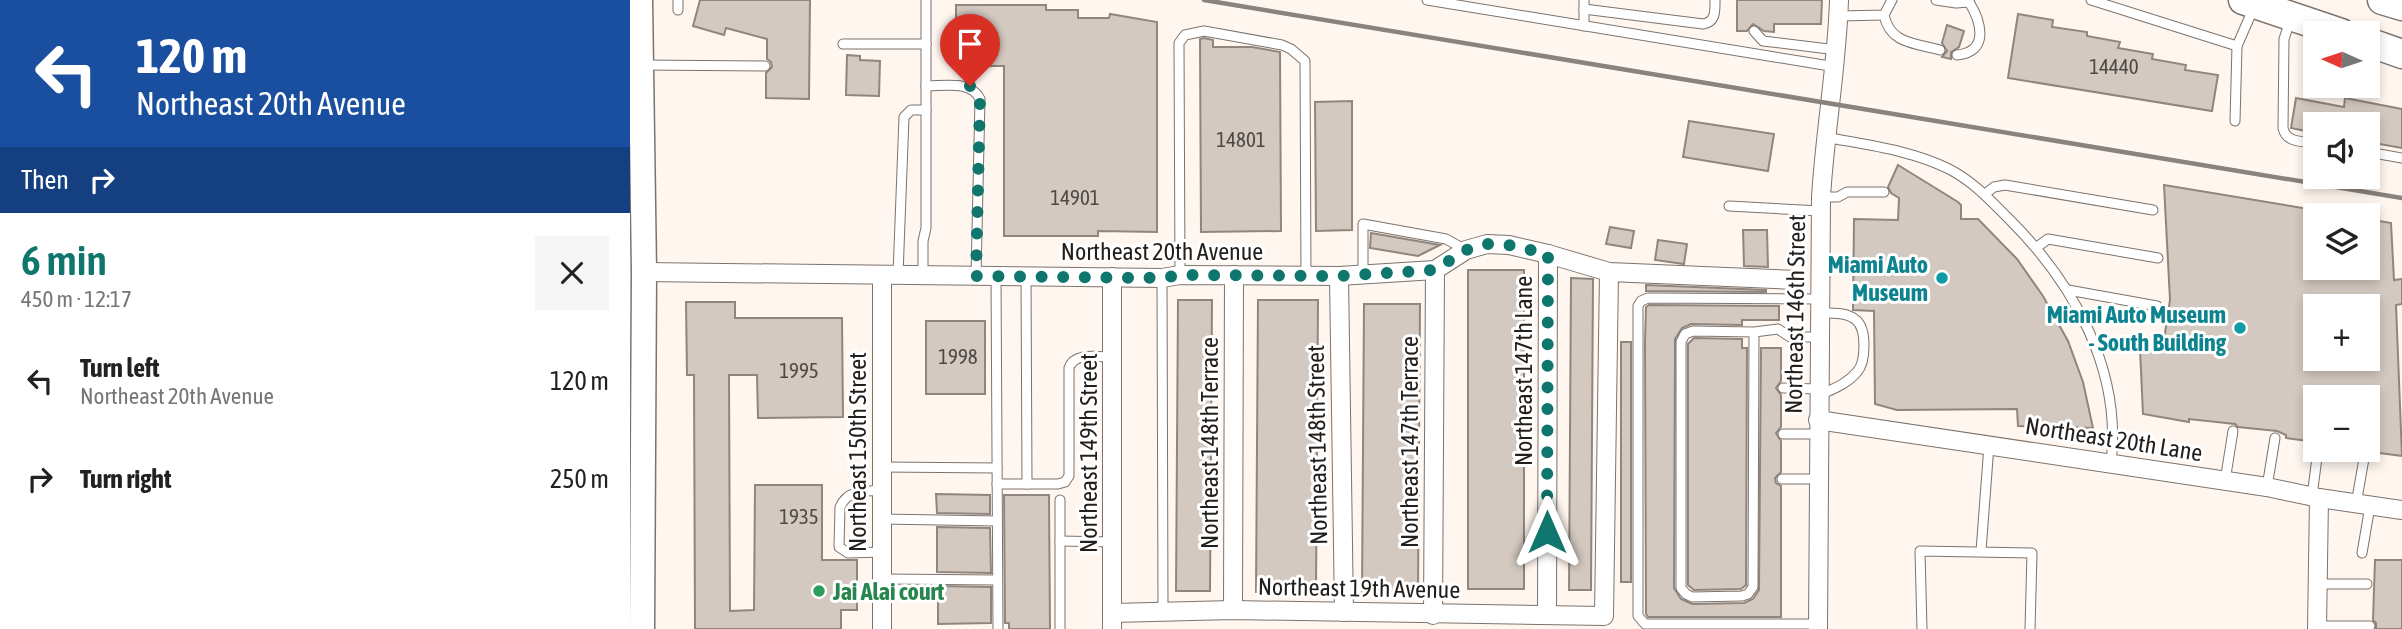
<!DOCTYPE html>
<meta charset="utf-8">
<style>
body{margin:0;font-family:"Asap Condensed",sans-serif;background:#f6f6f6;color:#222;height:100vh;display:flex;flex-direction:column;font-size:26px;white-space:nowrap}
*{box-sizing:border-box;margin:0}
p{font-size:23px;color:#767676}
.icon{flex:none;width:38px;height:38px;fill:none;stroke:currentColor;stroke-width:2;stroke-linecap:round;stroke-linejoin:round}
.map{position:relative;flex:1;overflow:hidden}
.sheet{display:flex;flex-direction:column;background:#fff;width:630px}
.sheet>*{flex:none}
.banner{background:#1a4fa0;color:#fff;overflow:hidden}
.needle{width:46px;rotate:273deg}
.controls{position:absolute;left:1673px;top:21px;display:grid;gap:14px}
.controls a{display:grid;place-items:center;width:77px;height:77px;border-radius:0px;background:#fff;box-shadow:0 4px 10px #0003;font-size:35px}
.pin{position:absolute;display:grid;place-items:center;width:60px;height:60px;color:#fff;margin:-72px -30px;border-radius:50% 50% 50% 0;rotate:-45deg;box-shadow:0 0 7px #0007}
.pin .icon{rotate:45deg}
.me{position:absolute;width:77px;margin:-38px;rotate:0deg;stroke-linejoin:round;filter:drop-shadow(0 0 5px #0008)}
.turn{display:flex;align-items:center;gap:24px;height:147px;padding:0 21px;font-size:32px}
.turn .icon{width:91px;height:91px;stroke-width:2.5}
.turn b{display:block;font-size:49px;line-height:60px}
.then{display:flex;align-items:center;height:66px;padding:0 21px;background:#0003;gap:14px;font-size:26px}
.round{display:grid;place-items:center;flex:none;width:74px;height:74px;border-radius:0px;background:#f6f6f6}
.headline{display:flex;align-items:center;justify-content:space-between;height:119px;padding:0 21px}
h1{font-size:42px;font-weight:600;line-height:52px;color:#0f766e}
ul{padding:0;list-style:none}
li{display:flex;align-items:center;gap:21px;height:98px;padding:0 21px}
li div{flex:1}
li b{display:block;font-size:26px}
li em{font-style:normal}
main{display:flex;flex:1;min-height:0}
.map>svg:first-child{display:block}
.building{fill:#d3c9c1;stroke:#90867e;stroke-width:2;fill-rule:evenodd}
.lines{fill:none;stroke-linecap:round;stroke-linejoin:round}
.lane-casing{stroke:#7c736c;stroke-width:11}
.street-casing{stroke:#7c736c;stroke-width:20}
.secondary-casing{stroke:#7c736c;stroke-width:27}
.primary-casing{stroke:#7c736c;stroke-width:31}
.lane{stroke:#fff;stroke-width:9}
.street{stroke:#fff;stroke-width:18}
.secondary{stroke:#fff;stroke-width:24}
.primary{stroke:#fff;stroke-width:28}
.rail{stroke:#89837e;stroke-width:4.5}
.route{stroke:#0f766e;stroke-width:12;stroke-dasharray:0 21.6}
.culture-dot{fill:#0f9aa8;stroke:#fff;stroke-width:2.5}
.leisure-dot{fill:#2e9e5b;stroke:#fff;stroke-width:2.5}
.labels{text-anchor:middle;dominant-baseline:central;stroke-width:6;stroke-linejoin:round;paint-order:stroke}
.number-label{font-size:21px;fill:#4e4944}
.street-label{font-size:24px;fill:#221e1b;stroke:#fff}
.culture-label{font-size:24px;font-weight:bold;fill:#0d838f;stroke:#fff;text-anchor:end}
.leisure-label{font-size:24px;font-weight:bold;fill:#27864d;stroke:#fff;text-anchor:start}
</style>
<main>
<section class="sheet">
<div class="banner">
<div class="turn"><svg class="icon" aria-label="left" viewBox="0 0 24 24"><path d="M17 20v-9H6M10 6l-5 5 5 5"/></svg><div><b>120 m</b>Northeast 20th Avenue</div></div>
<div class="then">Then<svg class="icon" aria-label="right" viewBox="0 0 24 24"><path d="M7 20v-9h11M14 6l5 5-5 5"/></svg></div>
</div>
<div class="headline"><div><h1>6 min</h1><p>450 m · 12:17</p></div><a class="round"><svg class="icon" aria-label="close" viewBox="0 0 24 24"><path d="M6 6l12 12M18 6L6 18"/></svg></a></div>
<ul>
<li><svg class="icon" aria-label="left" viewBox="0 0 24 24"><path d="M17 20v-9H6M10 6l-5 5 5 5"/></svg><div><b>Turn left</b><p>Northeast 20th Avenue</p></div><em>120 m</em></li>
<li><svg class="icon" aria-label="right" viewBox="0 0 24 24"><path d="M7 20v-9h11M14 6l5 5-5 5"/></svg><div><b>Turn right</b></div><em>250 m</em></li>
</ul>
</section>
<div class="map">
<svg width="1772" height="629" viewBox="0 0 1772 629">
<rect width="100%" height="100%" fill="#fff6ef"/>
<g class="building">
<polygon points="70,0 180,0 179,99 136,98 136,73 142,67 141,62 137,59 137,39 96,28 94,35 63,26"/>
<polygon points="1107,0 1192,0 1191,24 1144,24 1144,32 1134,31 1123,24 1117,31 1107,31"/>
<polygon points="326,5 416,5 416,10 448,10 448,18 479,18 480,14 527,22 527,232 468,231 468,236 374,236 374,66 326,66"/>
<polygon points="1388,14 1423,20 1422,27 1457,32 1457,36 1490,42 1488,48 1523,54 1522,59 1556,65 1555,70 1588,75 1582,111 1378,78"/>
<polygon points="1317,25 1334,31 1329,47 1321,52 1321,59 1312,57 1317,51 1312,43"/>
<polygon points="574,38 583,40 583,47 622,47 650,52 651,231 571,232 570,39"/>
<polygon points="217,55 230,56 230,60 250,61 249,96 216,95"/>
<polygon points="1666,98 1714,107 1715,98 1772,109 1772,148 1738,142 1738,124 1685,124 1685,133 1661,128"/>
<polygon points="722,101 722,230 686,231 685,102"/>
<polygon points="1059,121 1144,134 1138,171 1053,157"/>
<polygon points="1268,165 1328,202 1331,205 1331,219 1348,219 1387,259 1413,296 1438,341 1453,382 1463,428 1388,426 1387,409 1267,410 1245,404 1244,311 1223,310 1224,219 1268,220 1269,198 1261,193 1258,187"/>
<path d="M1534,185L1685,210V268H1738V219L1761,223L1764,280L1772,279V304L1766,305L1772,456L1742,452L1738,447V397H1685V442L1656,438V435L1647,431L1608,427L1605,424L1559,419V422L1513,414L1510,349L1532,353L1540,300ZM1685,306H1738V359H1685Z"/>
<polygon points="980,227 1004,231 1001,248 976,244"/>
<polygon points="1113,230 1137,230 1138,267 1114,266"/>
<polygon points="741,233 810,245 788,256 740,248"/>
<polygon points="1028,240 1057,244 1054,264 1025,260"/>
<rect x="838" y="270" width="56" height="319"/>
<polygon points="941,278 963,279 961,590 939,590"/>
<polygon points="1016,285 1136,290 1136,292 1016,291"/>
<polygon points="548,300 582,300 580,591 546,591"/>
<polygon points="628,300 688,300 686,593 626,592"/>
<polygon points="56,302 105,302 105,318 212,318 213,417 128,418 127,375 99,375 100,611 124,610 125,485 192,485 192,560 227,560 227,610 211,610 211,629 65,629 64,375 57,375"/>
<polygon points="734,304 790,304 788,593 732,593"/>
<polygon points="1019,305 1149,306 1149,320 1112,320 1112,325 1061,324 1052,328 1045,339 1044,588 1051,599 1062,604 1114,603 1123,599 1129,590 1131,348 1151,348 1151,381 1146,388 1151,395 1151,427 1146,433 1151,441 1151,472 1145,478 1146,483 1151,486 1151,617 1018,617 1016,614 1015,342 1016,307"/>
<rect x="296" y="321" width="59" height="73"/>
<polygon points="1064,338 1112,339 1112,348 1117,348 1116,585 1111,589 1064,590 1058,585 1058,344"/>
<rect x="991" y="342" width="10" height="240"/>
<polygon points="306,494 360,495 360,514 307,513"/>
<polygon points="374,495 419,495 420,629 379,629 379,623 375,623"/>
<polygon points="307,527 360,528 361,573 307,572"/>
<polygon points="1745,560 1772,560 1772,629 1746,629 1746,623 1743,620"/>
<polygon points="308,586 361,587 361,623 308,624"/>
</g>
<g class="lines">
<g class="lane-casing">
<g id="lane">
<polyline points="797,0 1206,67"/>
<polyline points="1306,0 1326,3 1339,2 1339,0"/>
<polyline points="1461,0 1607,46"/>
<path d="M954,9L1073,24C1086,22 1085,11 1085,0"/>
<polyline points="48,10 48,0"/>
<path d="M1254,15C1260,44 1285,43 1310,50"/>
<polyline points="1209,16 1254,15 1262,0"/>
<path d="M1661,18L1654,39L1653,128C1656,143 1672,141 1685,143"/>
<polyline points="954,26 954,0"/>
<polyline points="1124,31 1133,41 1207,50"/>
<polyline points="213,44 296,44"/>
<path d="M1327,55C1360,52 1351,21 1339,2"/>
<polyline points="11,65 135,66"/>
<path d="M296,86C314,86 341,80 350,99L346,276"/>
<polyline points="1605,121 1607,46 1624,7"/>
<path d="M1195,137C1237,145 1281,150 1319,169C1344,182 1361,201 1380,220C1444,284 1492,370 1481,463"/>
<polyline points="1738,152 1772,158"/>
<polyline points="1355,194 1364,187 1375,185 1523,210"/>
<polyline points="1191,197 1208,197 1217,192 1254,192"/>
<polyline points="1099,206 1190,211"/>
<polyline points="1407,247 1418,239 1528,258"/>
<polyline points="268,275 274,117 281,110 296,110"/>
<polyline points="550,275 549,43 555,35 574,31 652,45 661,49 675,61 676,275"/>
<polyline points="733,275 733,224 816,239 836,250"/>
<polyline points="293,276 293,241 296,228 296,0"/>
<polyline points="366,276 368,629"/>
<polyline points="396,276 397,484"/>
<polyline points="532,278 533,612"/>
<polyline points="1438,290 1527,306"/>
<path d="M1189,313C1201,313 1217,312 1226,320C1237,329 1236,362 1227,372C1217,384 1203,389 1190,395"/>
<polyline points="1124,332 1063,331 1055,334 1051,342 1051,588 1056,594 1062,597 1112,596 1118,594 1123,587 1124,332 1148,329 1160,337 1189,337"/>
<polyline points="1153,388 1188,389"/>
<polyline points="1153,434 1188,434"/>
<polyline points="252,467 367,468"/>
<polyline points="1152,479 1188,479"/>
<polyline points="1595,481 1603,431"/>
<path d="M367,484H428L435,482L439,476V368C444,352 468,357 482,357"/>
<polyline points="1637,487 1645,438"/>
<path d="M252,491C236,490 217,490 210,507L209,547L218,553L252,552"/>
<polyline points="1682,496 1688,450"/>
<polyline points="1726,504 1735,453"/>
<polyline points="252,519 367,521"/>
<polyline points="430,541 482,542"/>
<polyline points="1351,551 1359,445"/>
<polyline points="1732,553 1740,506"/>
<polyline points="252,579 367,580"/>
<polyline points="1688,584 1737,584"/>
<polyline points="1188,624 1015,624 1008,616 1008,306 1011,301 1018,298 1189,299"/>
<polyline points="1687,626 1740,626"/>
<polyline points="430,629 430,500"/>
<polyline points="1292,629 1290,551 1402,553 1400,629"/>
</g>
</g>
<g class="street-casing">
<g id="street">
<polyline points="14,272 532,278 550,275 709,276 805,270 836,250 857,244 879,245 918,254 979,272 1166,280"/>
<polyline points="252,276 252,629"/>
<polyline points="709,276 714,612"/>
<polyline points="482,277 482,629"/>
<polyline points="1188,420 1637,487 1689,498 1772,510"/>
<polyline points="603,610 604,275"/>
<polyline points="482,613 603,610 974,616 979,272"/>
<polyline points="803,615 805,270"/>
<polyline points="917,615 918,254"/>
<path d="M1188,629L1191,197C1195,131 1207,66 1209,0"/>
<polyline points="1687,629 1689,498"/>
</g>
</g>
<g class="secondary-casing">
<polyline id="secondary" points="10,0 14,272 12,629"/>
</g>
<g class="primary-casing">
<g id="primary">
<polyline points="1613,0 1711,33"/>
<polyline points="1752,0 1772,6"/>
<polyline points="1738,42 1772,54"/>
</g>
</g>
<use href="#lane" class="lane"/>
<use href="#street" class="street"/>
<use href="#secondary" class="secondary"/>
<use href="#primary" class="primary"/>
<polyline class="rail" points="574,0 1772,198"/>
</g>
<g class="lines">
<polyline class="route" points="340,86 346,92 350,99 346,276 532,278 550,275 709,276 805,270 836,250 857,244 879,245 918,254 917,532"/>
</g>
<g class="culture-dot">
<circle cx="1312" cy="278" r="7"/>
<circle cx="1610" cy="328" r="7"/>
</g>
<circle class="leisure-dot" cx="189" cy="591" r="7"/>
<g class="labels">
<g class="number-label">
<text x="1484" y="66">14440</text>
<text x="611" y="139">14801</text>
<text x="445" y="197">14901</text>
<text x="328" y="356">1998</text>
<text x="169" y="370">1995</text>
<text x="169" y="516">1935</text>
</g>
<g class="street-label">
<text x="532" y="251">Northeast 20th Avenue</text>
<text transform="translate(1165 314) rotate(-89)">Northeast 146th Street</text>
<text transform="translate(893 371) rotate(-90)">Northeast 147th Lane</text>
<text transform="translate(1484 439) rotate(9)">Northeast 20th Lane</text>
<text transform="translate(779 442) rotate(-90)">Northeast 147th Terrace</text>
<text transform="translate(579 443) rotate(-90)">Northeast 148th Terrace</text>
<text transform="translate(687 445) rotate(-91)">Northeast 148th Street</text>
<text transform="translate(227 452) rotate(-90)">Northeast 150th Street</text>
<text transform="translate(458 453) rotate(-90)">Northeast 149th Street</text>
<text transform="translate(729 588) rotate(1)">Northeast 19th Avenue</text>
</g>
<g class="culture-label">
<text x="1298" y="264">Miami Auto<tspan x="1298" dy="28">Museum</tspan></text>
<text x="1596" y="314">Miami Auto Museum<tspan x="1596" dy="28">- South Building</tspan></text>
</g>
<g class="leisure-label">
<text x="203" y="591">Jai Alai court</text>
</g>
</g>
</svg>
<div class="controls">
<a><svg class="needle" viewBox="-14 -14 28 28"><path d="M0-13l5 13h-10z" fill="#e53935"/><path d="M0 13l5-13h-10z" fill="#767676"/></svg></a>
<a><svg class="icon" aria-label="sound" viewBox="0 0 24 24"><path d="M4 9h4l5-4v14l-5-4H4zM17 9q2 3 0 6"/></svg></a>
<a><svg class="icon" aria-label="layers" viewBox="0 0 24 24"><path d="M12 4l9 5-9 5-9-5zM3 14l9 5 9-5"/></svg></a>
<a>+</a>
<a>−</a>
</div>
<div class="pin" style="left:340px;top:86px;background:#d93025"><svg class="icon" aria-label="arrive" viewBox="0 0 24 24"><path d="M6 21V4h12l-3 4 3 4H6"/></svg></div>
<svg class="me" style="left:917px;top:532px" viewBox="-20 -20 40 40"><path d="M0-17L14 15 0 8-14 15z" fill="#0f766e" stroke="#fff" stroke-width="4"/></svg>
</div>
</main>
